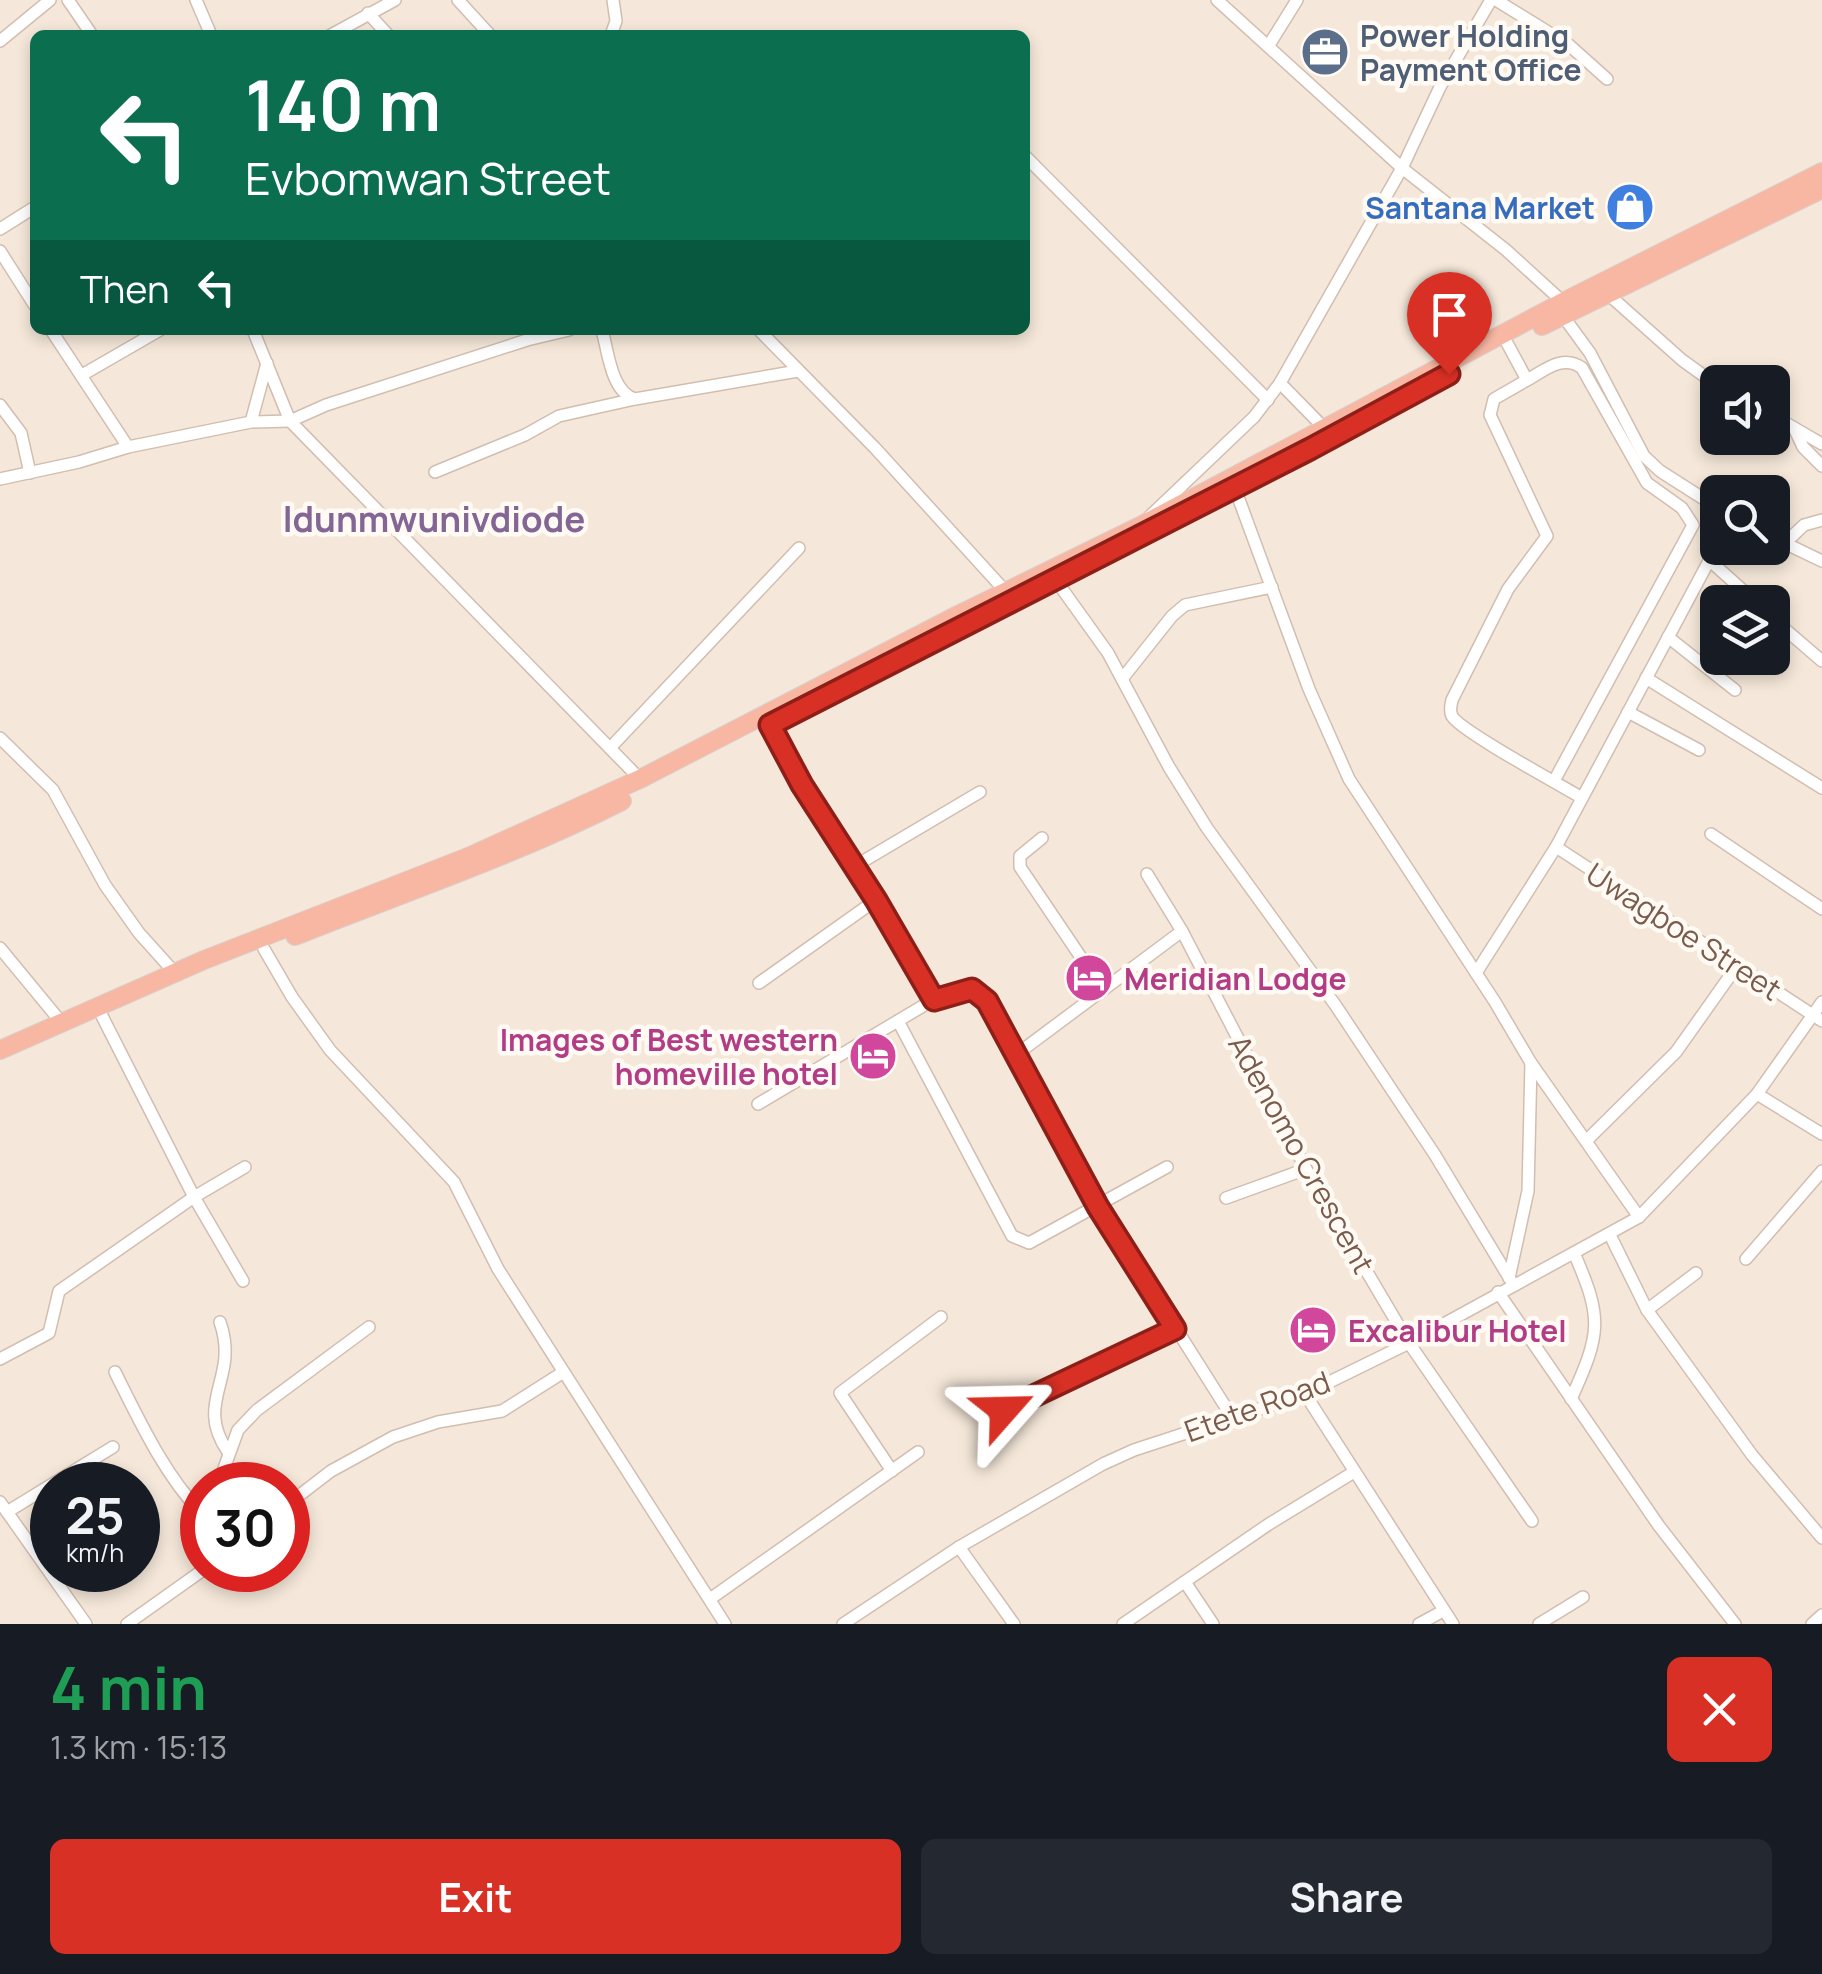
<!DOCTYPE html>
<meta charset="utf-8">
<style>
body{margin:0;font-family:Manrope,sans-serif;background:#242831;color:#f1f3f6;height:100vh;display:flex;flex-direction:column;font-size:38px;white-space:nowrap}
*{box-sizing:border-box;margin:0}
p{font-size:32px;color:#9ea1a6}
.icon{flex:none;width:55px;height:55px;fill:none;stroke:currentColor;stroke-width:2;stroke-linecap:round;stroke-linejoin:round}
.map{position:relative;height:1624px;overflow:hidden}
.drawer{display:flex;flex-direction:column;background:#171b24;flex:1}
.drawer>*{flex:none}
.top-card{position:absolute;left:30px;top:30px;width:1000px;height:305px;border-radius:15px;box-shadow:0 5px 15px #0003;background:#0b6e4f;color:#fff;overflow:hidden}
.controls{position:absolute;left:1700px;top:365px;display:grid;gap:20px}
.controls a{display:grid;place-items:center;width:90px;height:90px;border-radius:15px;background:#171b24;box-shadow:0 5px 15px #0003;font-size:50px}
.speed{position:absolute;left:30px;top:1462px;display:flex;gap:20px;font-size:50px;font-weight:700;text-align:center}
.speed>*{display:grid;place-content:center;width:130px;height:130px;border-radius:50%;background:#171b24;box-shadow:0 5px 15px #0003;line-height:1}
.speed small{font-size:25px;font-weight:400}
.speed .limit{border:15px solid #d22;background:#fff;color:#111}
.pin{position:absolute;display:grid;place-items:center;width:85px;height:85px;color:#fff;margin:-102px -42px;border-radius:50% 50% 50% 0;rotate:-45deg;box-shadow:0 0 10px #0007}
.pin .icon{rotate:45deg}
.me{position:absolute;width:110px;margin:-55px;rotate:65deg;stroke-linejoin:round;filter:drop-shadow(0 0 8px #0008)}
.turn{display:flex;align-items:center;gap:35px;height:210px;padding:0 50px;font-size:45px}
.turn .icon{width:130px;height:130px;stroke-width:2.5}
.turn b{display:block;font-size:70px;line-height:85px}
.then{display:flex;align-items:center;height:95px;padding:0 50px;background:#0003;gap:20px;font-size:38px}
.round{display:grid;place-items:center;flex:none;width:105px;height:105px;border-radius:15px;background:#242831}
.overview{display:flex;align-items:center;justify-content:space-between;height:170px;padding:0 50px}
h1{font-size:60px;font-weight:700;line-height:75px;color:#1e9e55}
.cta{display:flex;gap:20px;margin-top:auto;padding:20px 50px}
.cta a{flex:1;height:115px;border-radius:15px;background:#d93025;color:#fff;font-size:40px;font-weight:700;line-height:115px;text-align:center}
.cta a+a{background:#242831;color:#f1f3f6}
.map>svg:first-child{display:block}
.residential{fill:#f5e8da;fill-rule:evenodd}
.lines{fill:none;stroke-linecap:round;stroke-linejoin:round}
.minor-casing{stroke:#d1beb0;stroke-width:14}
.highway-casing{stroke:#dad1cd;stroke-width:20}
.minor{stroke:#fff;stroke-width:11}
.highway{stroke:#f7b7a3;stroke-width:18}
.route-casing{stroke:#8d1f18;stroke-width:25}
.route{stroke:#d93025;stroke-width:18}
.labels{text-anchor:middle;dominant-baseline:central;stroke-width:9;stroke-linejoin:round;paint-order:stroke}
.service-label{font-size:30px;font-weight:bold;fill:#4e5e75;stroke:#fffaf3;text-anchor:start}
.shop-label{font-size:30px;font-weight:bold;fill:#366cbe;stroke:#fffaf3;text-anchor:end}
.street-label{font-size:30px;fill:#7a5c4d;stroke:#fffaf3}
.hotel-label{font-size:30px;font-weight:bold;fill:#b23c85;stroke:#fffaf3;text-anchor:start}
.quarter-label{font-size:35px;font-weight:bold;fill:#846695;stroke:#fffaf3}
</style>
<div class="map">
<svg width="1822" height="1624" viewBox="0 0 1822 1624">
<rect width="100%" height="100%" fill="#fdf6ec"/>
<path class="residential" d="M0,0H1822V1624H0ZM35,35H1025V330H35ZM1718,382H1772V438H1718ZM1718,492H1772V548H1718ZM1718,602H1772V658H1718ZM52,1485H138V1570H52ZM202,1485H288V1570H202Z"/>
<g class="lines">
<g class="minor-casing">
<g id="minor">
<polyline points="68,0 92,35"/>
<polyline points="196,0 211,35"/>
<polyline points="458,0 490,35"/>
<polyline points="1217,0 1402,168 1506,250 1563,302"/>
<polyline points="1496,0 1569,45 1607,79"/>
<polyline points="368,13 388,35"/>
<polyline points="331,35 395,0"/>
<polyline points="611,35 616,21 613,0"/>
<polyline points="0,41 50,0"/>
<polyline points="1269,45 1297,0"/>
<polyline points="1025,156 1268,400"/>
<polyline points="0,229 35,207"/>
<polyline points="0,251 35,306"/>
<polyline points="1609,295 1682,360 1718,386"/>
<polyline points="1563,316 1590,353 1644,456 1660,471 1718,508"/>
<polyline points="51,330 128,447"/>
<polyline points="253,330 290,421 640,779"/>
<path d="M602,330C608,351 611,392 635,399L798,371"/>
<polyline points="759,330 875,448 1007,593"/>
<path d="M1507,343L1527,380L1494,399L1490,415L1547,536L1508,589L1452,700C1451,706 1449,710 1452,716C1460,731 1561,785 1582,798"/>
<polyline points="82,375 160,330"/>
<path d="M1527,380C1545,370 1563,354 1582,368L1647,483L1682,508L1693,525L1554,781"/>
<polyline points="1280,383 1326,430"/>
<polyline points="0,405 21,433 30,473"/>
<polyline points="1772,415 1822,444"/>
<polyline points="251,422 267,363"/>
<polyline points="1795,430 1803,447 1822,466"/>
<polyline points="435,472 525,435 559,416 635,399"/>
<polyline points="0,479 79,462 128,447 251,422 290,421 326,405 527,340 569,330"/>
<polyline points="1234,486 1309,689 1349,779 1495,1002 1531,1063 1639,1217"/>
<polyline points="1149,517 1254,417 1280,383 1402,168 1440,87 1491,0"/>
<polyline points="1772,537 1822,561"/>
<polyline points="1785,543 1804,525 1822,520"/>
<polyline points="1709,560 1756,602"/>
<polyline points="1055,579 1108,653 1169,767 1207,828 1336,1006 1435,1155 1513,1284"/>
<polyline points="1772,618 1822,661"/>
<polyline points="1668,637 1735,690"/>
<polyline points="1646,678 1822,788"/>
<polyline points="1122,679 1172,616 1185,605 1272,587"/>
<polyline points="1628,712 1699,750"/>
<path d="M770,725C821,819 881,907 933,1000"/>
<polyline points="0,738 53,790 105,885 139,933 175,973"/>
<polyline points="610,748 799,548"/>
<polyline points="1711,834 1822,909"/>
<polyline points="1042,838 1020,856 1020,867 1103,990"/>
<polyline points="1556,847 1822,1021"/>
<polyline points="855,866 980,792"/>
<polyline points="1147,874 1182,931"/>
<polyline points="0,948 61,1022"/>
<polyline points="264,949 292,997 330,1050 454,1182 498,1269 725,1624"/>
<polyline points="1476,973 1556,847 1718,544"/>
<polyline points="759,983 876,900"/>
<polyline points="102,1016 194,1197 243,1281"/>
<polyline points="898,1021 1012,1236 1029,1243 1167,1167"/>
<polyline points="1017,1054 1182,931 1306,1169 1409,1343 1532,1521"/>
<polyline points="1757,1094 1822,1134"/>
<polyline points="758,1104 933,1000 972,989 987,1001 1099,1207 1232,1417"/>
<polyline points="1586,1141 1676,1052 1737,966"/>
<polyline points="1226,1198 1306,1169"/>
<polyline points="1610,1235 1647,1310 1752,1455 1822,1538"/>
<polyline points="1746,1259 1822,1171"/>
<polyline points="1509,1278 1528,1191 1531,1063"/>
<polyline points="1498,1292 1659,1526 1735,1624"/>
<polyline points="1647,1310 1696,1273"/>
<path d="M220,1322C240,1379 193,1401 228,1452"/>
<polyline points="0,1359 49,1333 59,1291 194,1197 245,1167"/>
<path d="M115,1372C140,1422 164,1474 202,1514"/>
<polyline points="1305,1394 1453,1624"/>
<path d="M1571,1399C1601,1333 1603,1319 1574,1253"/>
<polyline points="1004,1410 1175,1329"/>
<polyline points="892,1471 840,1393 941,1317"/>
<polyline points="218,1485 238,1430 257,1410 369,1327"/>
<polyline points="0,1502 86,1624"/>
<polyline points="288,1504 331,1471 393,1437 438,1422 502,1411 562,1373"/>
<polyline points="7,1512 113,1447"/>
<polyline points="959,1547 1014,1624"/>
<polyline points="1185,1582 1213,1624"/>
<polyline points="710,1599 918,1452"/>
<polyline points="127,1624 203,1570"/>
<polyline points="843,1624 959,1547 1103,1464 1134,1450 1305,1394 1409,1343 1639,1217 1757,1094 1822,1002"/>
<polyline points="1123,1624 1269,1524 1354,1472"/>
<polyline points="1419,1624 1443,1611"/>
<polyline points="1539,1624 1583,1597"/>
<polyline points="1812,1624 1822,1615"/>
</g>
</g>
<g class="highway-casing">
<g id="highway">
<polyline points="1542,326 1822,189"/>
<path d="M295,936C405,892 516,855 622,801"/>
<polyline points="0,1050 204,960 468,857 640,779 954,617 1144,524 1563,302 1822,172"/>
</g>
</g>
<use href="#minor" class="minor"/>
<use href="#highway" class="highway"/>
</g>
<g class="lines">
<g class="route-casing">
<polyline id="route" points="1004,1410 1175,1329 1098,1207 987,1001 972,989 934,1000 876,900 802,785 770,725 1310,449 1449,374"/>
</g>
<use href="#route" class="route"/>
</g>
<defs>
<g id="office-disc" transform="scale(2.5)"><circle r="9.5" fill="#5c6f8a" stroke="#fffaf3"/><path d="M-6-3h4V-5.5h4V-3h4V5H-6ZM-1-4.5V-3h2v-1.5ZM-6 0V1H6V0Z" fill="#fff"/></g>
<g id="shop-disc" transform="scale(2.5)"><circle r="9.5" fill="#3f7fe0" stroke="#fffaf3"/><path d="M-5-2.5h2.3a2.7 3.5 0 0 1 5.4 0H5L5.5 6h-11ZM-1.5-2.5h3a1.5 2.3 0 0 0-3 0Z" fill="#fff"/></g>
<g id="hotel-disc" transform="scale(2.5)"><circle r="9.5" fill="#d1479c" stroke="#fffaf3"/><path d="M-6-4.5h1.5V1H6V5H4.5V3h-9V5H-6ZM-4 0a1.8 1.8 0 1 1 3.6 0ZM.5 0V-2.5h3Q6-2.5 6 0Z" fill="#fff"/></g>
</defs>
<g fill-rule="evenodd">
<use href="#office-disc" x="1325" y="52"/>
<use href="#shop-disc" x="1630" y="207"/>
<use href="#hotel-disc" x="1089" y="978"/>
<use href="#hotel-disc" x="873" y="1056"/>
<use href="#hotel-disc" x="1313" y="1330"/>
</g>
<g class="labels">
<g class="service-label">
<text x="1360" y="35">Power Holding<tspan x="1360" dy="34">Payment Office</tspan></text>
</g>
<g class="shop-label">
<text x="1595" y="207">Santana Market</text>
</g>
<g class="street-label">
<text transform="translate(1684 931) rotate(33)">Uwagboe Street</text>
<text transform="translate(1302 1154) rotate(61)">Adenomo Crescent</text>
<text transform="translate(1257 1406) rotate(-20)">Etete Road</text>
</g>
<g class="hotel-label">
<text x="1124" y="978">Meridian Lodge</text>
<text x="838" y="1039" text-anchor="end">Images of Best western<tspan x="838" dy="34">homeville hotel</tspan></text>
<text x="1348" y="1330">Excalibur Hotel</text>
</g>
<g class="quarter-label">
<text x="434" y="519">Idunmwunivdiode</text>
</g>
</g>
</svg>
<div class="controls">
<a><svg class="icon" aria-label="sound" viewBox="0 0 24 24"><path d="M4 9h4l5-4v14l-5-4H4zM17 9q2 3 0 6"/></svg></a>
<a><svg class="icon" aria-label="search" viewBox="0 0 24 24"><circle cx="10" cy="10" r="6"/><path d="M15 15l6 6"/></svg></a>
<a><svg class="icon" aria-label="layers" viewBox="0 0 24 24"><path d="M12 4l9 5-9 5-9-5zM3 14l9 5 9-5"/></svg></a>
</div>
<div class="speed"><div>25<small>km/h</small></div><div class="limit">30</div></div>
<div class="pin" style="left:1449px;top:374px;background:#d93025"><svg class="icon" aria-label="arrive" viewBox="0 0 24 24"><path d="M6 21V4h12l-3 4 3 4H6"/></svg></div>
<svg class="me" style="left:1004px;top:1410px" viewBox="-20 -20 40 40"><path d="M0-17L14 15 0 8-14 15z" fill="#d93025" stroke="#fff" stroke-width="4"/></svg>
<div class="top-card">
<div class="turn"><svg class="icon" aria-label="left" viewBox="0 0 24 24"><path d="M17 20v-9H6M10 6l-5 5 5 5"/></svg><div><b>140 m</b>Evbomwan Street</div></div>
<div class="then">Then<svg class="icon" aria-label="left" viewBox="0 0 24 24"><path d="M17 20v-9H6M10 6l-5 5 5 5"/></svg></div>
</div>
</div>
<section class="drawer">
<div class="overview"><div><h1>4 min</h1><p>1.3 km · 15:13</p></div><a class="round" style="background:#d93025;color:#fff"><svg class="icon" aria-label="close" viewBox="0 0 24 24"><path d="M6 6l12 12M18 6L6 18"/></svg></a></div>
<div class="cta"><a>Exit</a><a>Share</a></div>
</section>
